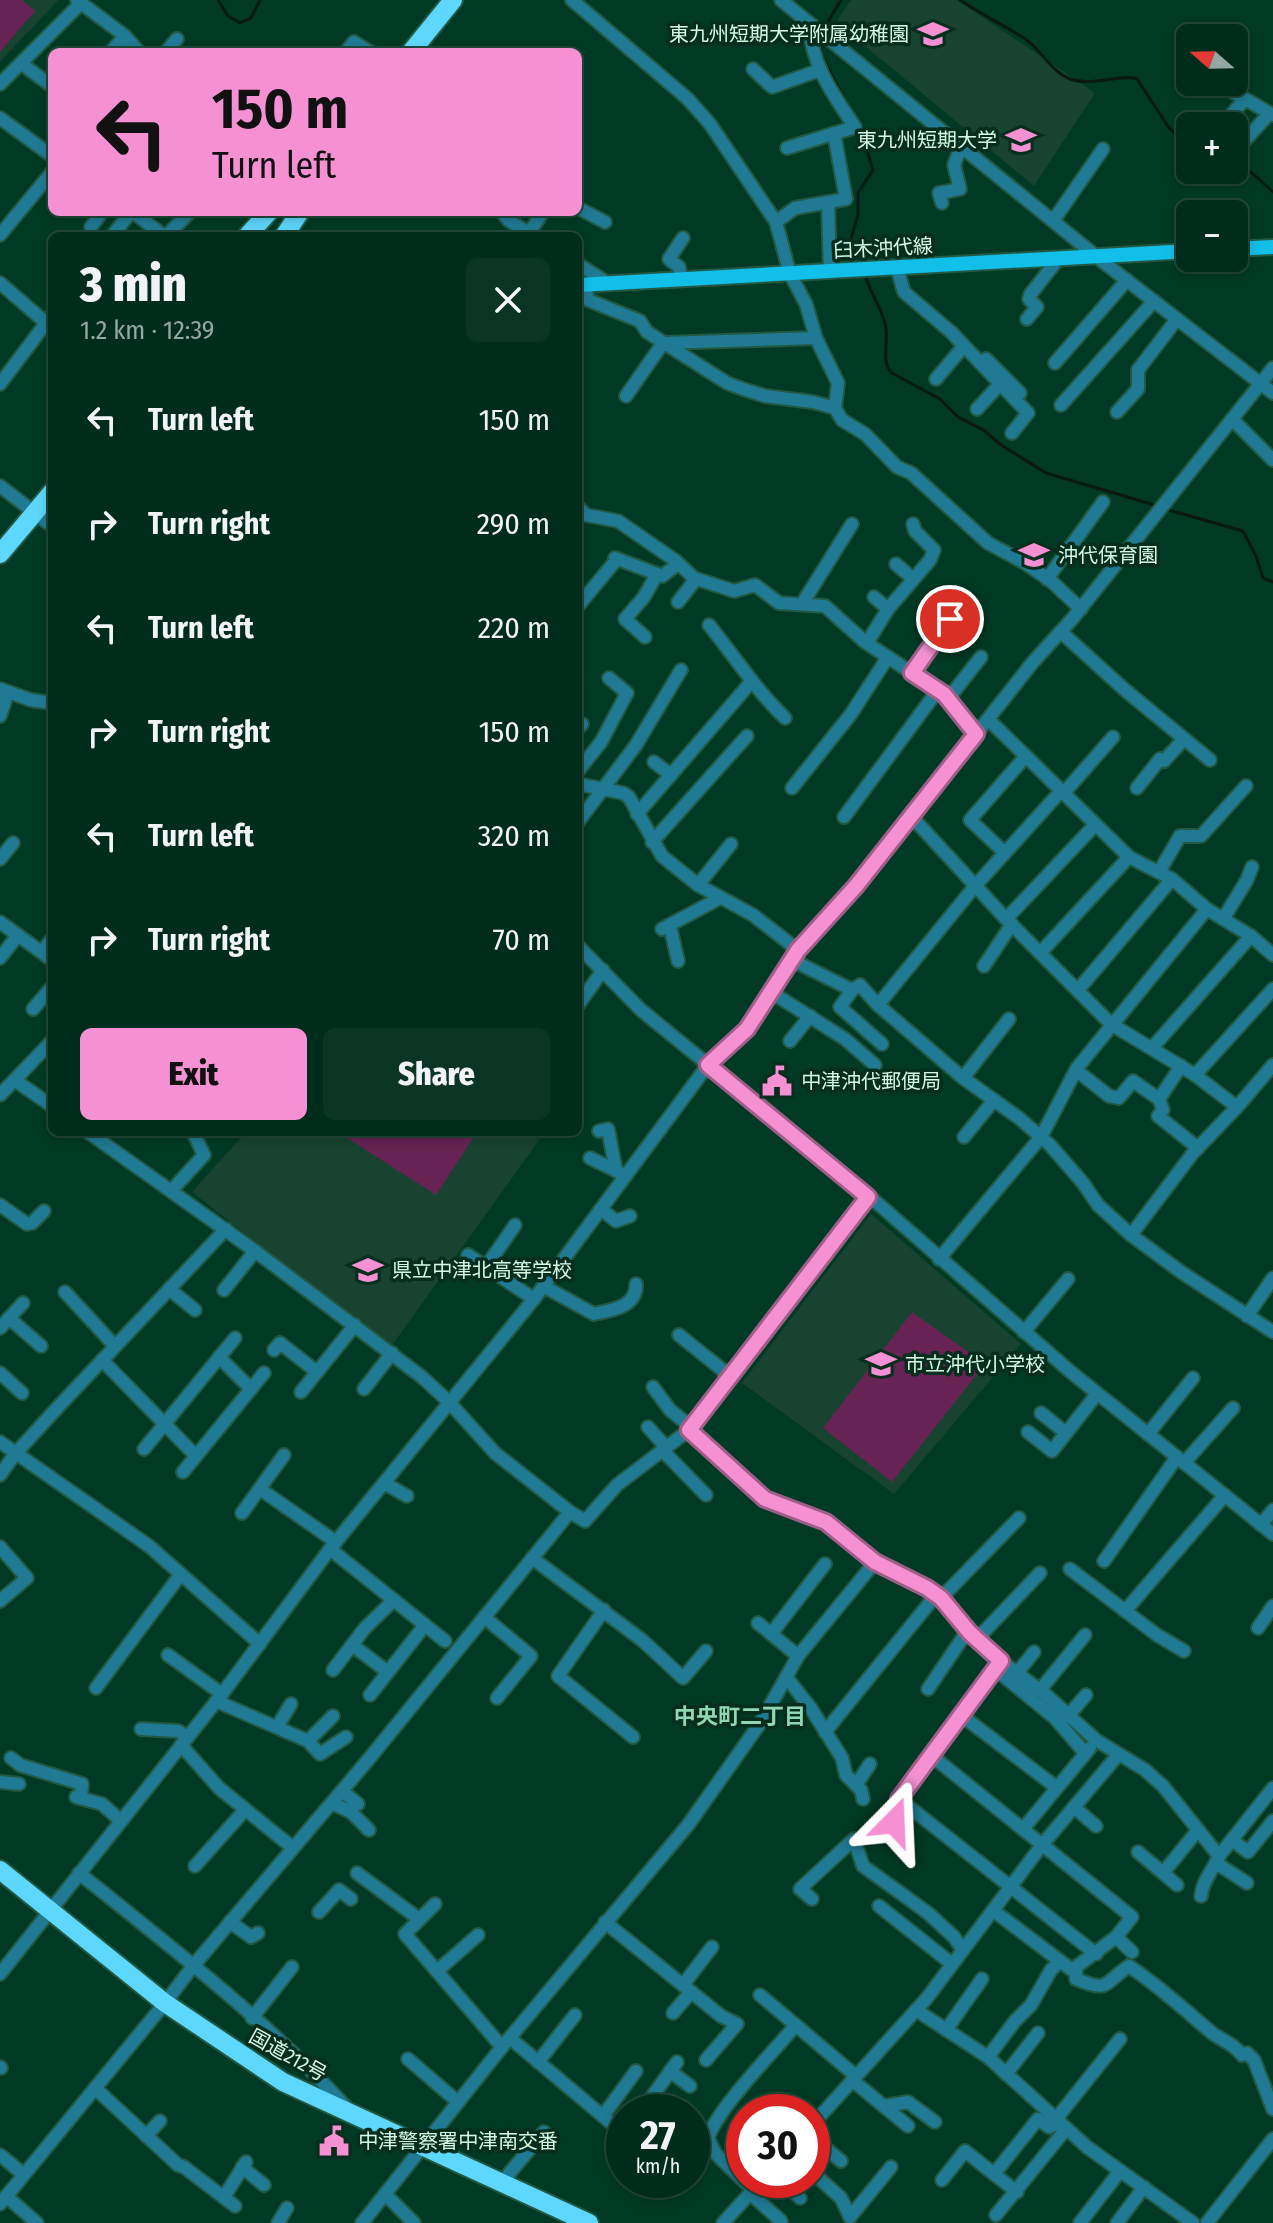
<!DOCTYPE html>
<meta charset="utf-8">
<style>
body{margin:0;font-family:"Fira Sans Condensed","Noto Sans JP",sans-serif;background:#0a3424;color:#f1f3f6;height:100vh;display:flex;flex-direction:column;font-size:30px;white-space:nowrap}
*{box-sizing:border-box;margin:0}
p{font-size:26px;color:#95a7a3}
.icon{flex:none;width:44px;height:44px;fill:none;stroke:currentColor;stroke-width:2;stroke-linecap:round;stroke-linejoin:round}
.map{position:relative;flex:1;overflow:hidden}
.side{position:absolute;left:48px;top:232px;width:534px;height:904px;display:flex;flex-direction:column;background:#002c1b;border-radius:12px;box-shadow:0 4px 12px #0003,0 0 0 2px #22483a}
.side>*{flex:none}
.hud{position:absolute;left:48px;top:48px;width:534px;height:168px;border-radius:12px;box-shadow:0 4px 12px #0003,0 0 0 2px #22483a;background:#f591d2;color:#111;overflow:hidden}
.needle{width:52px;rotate:290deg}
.buttons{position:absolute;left:1176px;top:24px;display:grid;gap:16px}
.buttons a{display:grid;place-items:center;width:72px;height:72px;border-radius:12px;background:#002c1b;box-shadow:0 4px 12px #0003,0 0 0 2px #22483a;font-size:40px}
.speed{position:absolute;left:606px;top:2094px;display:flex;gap:16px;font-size:40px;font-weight:700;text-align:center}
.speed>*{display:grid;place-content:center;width:104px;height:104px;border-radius:50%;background:#002c1b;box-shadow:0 4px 12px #0003,0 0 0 2px #22483a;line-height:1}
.speed small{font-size:20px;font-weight:400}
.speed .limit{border:12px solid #d22;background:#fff;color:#111}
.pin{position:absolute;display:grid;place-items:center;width:68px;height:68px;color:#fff;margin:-34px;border:4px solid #fff;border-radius:50%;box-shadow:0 2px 8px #0007}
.me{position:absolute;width:88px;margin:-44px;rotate:21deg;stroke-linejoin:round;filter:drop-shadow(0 0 6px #0008)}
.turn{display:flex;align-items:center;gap:28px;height:168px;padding:0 32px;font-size:36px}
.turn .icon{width:104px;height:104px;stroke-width:2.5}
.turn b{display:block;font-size:56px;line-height:68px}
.round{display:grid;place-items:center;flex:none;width:84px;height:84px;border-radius:12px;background:#0a3424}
.overview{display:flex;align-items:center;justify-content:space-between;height:136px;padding:0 32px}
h1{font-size:48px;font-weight:800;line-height:60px}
.button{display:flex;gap:16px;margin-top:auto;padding:16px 32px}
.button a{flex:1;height:92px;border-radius:12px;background:#f591d2;color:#111;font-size:32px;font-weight:800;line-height:92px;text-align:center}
.button a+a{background:#0a3424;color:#f1f3f6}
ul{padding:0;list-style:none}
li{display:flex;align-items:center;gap:24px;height:104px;padding:0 32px}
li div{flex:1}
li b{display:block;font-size:30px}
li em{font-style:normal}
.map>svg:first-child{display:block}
.built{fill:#184330}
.green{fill:#672353}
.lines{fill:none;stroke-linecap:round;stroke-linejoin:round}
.stream{stroke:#0a1a12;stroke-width:3}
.minor-casing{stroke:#225943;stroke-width:16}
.major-casing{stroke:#225943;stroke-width:18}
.highway-casing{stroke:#225943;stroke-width:22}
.minor{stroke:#207a93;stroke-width:12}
.major{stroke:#12bfe9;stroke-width:14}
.highway{stroke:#5ed7fc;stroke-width:18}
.route-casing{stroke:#9f5e88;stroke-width:20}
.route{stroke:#f591d2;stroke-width:14}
.labels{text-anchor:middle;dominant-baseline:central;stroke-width:7;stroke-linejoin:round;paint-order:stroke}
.poi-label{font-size:20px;fill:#d6f9e6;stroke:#072d1d;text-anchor:start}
.street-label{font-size:20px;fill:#d6f9e6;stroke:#072d1d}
.neighbourhood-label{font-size:22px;font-weight:bold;fill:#91d7b3;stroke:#072d1d}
</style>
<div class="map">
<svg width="1273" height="2223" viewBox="0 0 1273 2223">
<rect width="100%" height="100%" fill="#003a24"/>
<g class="built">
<polygon points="0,0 58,0 0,62"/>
<polygon points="851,0 957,0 1095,93 1034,186 836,22"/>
<polygon points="246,1132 545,1132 390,1348 192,1192"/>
<polygon points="871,1214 1021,1344 894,1494 742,1383"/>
</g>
<g class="green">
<polygon points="0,0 22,0 35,11 0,52"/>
<polygon points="338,1132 477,1132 436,1195"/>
<polygon points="912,1312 985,1364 892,1482 823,1428"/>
</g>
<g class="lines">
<g class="stream">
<polyline points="218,0 228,16 240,23 251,18 260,0"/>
<path d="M960,0C981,14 1003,25 1024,38C1041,49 1050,71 1070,79C1093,87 1123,73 1137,79L1169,128L1190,146"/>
<polyline points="823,30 841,0"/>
<polyline points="821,37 821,54 844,99"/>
<polyline points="859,122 865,133 866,148 873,170 858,193 858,215 851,239 863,259 864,266"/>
<polyline points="1225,170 1236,179 1251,172 1273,192"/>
<path d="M865,274C869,293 884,309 886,329C888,344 881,363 892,373L940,399L958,417L985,431L1001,445L1046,473L1158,506"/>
<polyline points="1165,509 1243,531 1256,556 1263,578 1273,582"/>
</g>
<g class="minor-casing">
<g id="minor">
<polyline points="77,0 125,36 139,52"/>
<polyline points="572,0 688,99 710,124 776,222"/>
<polyline points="781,0 1107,265 1273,393"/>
<polyline points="111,52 125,36"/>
<polyline points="166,52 177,39"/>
<polyline points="346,52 354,42 370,52"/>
<polyline points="22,64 49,84"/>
<polyline points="753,69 772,87 820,70"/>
<polyline points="0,84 81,3"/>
<polyline points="1217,87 1226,88 1273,115"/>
<polyline points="0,118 52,156"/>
<polyline points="1222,126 1244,100"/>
<polyline points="834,133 846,199 795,208 776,222 790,274 806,304 816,338 838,383 835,408 842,420 865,434 897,467 911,473 988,543 1025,563 1051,581 1081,609"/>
<path d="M787,148L855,127C834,96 810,63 810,25"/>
<polyline points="1234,148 1236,150 1269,114"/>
<polyline points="828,202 830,271"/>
<polyline points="942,203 939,193 960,189 954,165 961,147"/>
<polyline points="578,208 605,222"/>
<polyline points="133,212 164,236"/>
<polyline points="502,212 508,220 534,236"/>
<polyline points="1053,221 1103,149"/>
<polyline points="91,227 102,212"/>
<polyline points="529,233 543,212"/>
<polyline points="0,235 52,172"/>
<polyline points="112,236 131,212"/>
<polyline points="166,236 190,212"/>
<polyline points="578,264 609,284"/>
<polyline points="897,268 904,292 951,332 1028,413 1012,433"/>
<polyline points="681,280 679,267 669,259 683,238"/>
<polyline points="0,283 52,328"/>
<polyline points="585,285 588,300 640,321 647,332 727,383 743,389 765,396 813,402 835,408"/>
<polyline points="1027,319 1037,307 1029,299 1030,295 1058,259"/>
<polyline points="986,359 1020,393"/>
<polyline points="1055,363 1127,280"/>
<polyline points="936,379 963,347"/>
<polyline points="0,384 52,315"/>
<polyline points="626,396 663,343 816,338"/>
<polyline points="1061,405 1154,301"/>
<polyline points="977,409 1000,384"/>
<polyline points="1117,412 1138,389 1138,370 1177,319"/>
<polyline points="1232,419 1273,460"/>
<polyline points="0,486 52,526"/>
<polyline points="578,507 586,515 618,521 676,561 694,578 734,591 755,585 779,603 825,606 865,642 944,694 976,734"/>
<polyline points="615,558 657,574"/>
<polyline points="896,564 913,579"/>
<polyline points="1047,579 1103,502"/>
<polyline points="678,602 696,579"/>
<polyline points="802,604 852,524"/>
<polyline points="578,606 613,564"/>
<polyline points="888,609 930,560 934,550 915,531 913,524"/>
<path d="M709,625C735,657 756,690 785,718"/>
<polyline points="1061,632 1125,690 1210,760"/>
<polyline points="645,637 625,619 644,597 657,574 662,576 678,564"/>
<polyline points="867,643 888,609 874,597"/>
<polyline points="912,673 950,619"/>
<polyline points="0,689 31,700 52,703"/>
<polyline points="948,699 981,657"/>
<polyline points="0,716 8,692"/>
<polyline points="989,720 1129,857 1172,879 1207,909 1251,936 1273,955"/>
<polyline points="578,728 582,724"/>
<polyline points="654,762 671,775"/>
<polyline points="578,771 601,742 627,693 609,678"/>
<polyline points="578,784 623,793 629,797 662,856 698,885 753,915 798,950"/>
<polyline points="792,788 851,714 888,657"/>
<polyline points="1137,788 1160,759 1164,761 1184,739"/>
<polyline points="1063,794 1113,737"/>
<polyline points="637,814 752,681"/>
<polyline points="844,817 938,690"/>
<polyline points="912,817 1006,919 1111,1024 1195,1075 1237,1107"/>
<polyline points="578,822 636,745 681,670"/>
<polyline points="652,842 747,736"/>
<polyline points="1005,853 970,820 1026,756"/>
<polyline points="0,859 13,843"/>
<polyline points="1159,872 1180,836 1201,836 1246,786"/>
<polyline points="698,885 731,844"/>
<polyline points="1006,919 1095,825"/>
<polyline points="1223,919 1247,880 1252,867"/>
<polyline points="0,922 52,960"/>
<polyline points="670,926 678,961"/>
<polyline points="662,929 720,898"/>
<polyline points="578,946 641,1010 875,1201 1072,1373 1273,1534"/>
<polyline points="42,952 52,939"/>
<polyline points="1041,952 1129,857"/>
<polyline points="0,958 18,935"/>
<polyline points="792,960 852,990 860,985 878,1005 963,1078 1019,1118 1050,1145 1083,1183 1098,1205 1131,1235 1181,1272 1273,1332"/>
<polyline points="984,966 1012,924"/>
<polyline points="852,990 840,1007 882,1044"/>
<polyline points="1078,990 1172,879"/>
<polyline points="771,992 845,1039 875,1065"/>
<polyline points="578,1005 603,970"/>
<polyline points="878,1005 975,886 1061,791"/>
<polyline points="33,1009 52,987"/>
<polyline points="790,1041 810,1016"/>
<polyline points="1152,1048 1251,936"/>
<polyline points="1076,1070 1109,1096 1119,1098 1133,1081 1159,1099 1163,1110 1158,1116 1198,1148"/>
<polyline points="1195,1075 1273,989"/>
<polyline points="963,1078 1009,1019"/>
<polyline points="16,1081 52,1106"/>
<polyline points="0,1095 52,1041"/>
<polyline points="1159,1099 1181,1066"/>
<polyline points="599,1131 608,1129 616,1171"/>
<polyline points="964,1137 994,1100"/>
<polyline points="590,1158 619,1172"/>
<polyline points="171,1191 204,1155 193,1132"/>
<polyline points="0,1205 27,1224 32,1223 44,1211"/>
<polyline points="601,1209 616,1221 630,1216"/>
<polyline points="1131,1235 1193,1153 1237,1107 1273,1065"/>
<polyline points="468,1255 534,1299"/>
<polyline points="939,1259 1041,1137 1077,1068 1207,909"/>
<polyline points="486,1267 515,1225"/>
<path d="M543,1286L594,1314C612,1310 637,1307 636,1284"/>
<polyline points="169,1289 195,1310"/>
<polyline points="224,1290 255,1251"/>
<polyline points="65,1292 115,1346"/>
<polyline points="1247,1316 1273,1278"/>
<polyline points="9,1318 41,1346"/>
<polyline points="0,1328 23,1303"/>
<polyline points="1024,1332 1068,1279"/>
<polyline points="679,1335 730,1376"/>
<polyline points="274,1350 280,1343 317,1372"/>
<polyline points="219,1357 251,1389"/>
<polyline points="102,1360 196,1456"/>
<polyline points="0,1373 22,1393"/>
<polyline points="653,1387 670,1410 691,1427"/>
<polyline points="364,1389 392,1353"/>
<polyline points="301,1392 355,1325"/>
<polyline points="1041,1413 1066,1433"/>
<polyline points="648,1427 666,1447"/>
<polyline points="689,1430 765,1499 826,1522 875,1562 927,1588 941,1598 970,1633 1001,1661 1045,1694 1096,1740 1145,1770 1163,1786 1219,1856"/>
<polyline points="1028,1432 1052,1451 1097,1394"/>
<polyline points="1148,1434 1193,1378"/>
<polyline points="0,1442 149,1546 260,1644"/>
<polyline points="144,1449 235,1338"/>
<polyline points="662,1450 706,1495"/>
<polyline points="1184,1463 1233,1408"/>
<polyline points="183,1472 264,1373"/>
<polyline points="0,1475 15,1454 59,1406 226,1229"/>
<polyline points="384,1483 407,1496"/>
<polyline points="260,1489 336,1542"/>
<polyline points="570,1512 585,1521 617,1485 689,1430 868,1197"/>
<polyline points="242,1513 284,1455"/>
<polyline points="1261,1525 1273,1510"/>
<polyline points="0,1547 27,1578 0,1601"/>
<polyline points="330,1549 445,1641"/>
<polyline points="532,1558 642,1640 683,1678 706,1651"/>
<polyline points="1104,1561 1177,1457"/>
<polyline points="1070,1569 1157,1635 1184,1651"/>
<polyline points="941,1598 1019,1518"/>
<polyline points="604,1610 558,1676 633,1737"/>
<polyline points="1125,1611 1225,1495"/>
<polyline points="484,1617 531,1656 497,1698"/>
<polyline points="758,1623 798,1656"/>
<polyline points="1258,1628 1273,1606"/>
<polyline points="771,1634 825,1564"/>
<polyline points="977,1639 1040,1573"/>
<polyline points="352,1645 388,1672"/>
<polyline points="168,1655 222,1694"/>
<polyline points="1001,1661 899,1799 1096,1954"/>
<polyline points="995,1669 1055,1718 1085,1753"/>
<polyline points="333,1670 365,1628 394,1600"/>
<polyline points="1017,1673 1034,1652"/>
<polyline points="786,1677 810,1707 842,1758 846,1775 861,1790 863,1799"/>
<polyline points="96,1688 181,1574"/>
<polyline points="928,1689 968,1630"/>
<polyline points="1040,1690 1085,1635"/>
<polyline points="370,1695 425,1625"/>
<polyline points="216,1701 308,1741 320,1754 346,1737"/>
<polyline points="961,1715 1056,1787"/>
<polyline points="1068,1716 1086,1695"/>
<polyline points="277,1727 291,1704"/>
<polyline points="141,1729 178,1731 187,1737"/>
<polyline points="825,1732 936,1595"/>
<polyline points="308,1741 333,1716"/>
<polyline points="181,1745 219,1788 293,1848"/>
<polyline points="932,1756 1132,1917 1116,1937 1072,1970 994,1911"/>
<polyline points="11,1758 20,1765 82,1784 81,1798"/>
<polyline points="0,1782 19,1784"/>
<polyline points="856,1785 870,1764"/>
<polyline points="342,1791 358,1804"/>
<polyline points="76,1797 102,1804 121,1821"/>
<polyline points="332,1803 351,1812 369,1830"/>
<polyline points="1074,1807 1096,1826"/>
<polyline points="1023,1829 1090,1748"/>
<polyline points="895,1834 899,1799"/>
<polyline points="1232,1840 1248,1852 1273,1821"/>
<polyline points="1138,1852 1163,1873"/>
<polyline points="1216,1863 1247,1883"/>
<polyline points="195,1866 244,1811"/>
<path d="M79,1873C171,1947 266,2020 346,2107"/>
<polyline points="357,1873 419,1919"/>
<polyline points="1177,1885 1163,1873 1198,1830"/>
<path d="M1201,1896C1203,1879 1213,1871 1219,1856L1273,1788"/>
<polyline points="812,1899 800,1889 854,1839 863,1866 928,1913 954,1937 963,1950"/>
<polyline points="435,1904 405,1934 502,2047"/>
<polyline points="879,1906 952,1964"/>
<polyline points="319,1912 339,1890 351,1899"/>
<polyline points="230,1922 251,1937 258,1933"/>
<polyline points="605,1922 721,2016 737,2024 706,2060"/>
<polyline points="1116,1937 1132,1952"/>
<path d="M1076,1968V1979C1110,1993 1102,1984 1129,1966C1159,1986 1185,2010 1212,2033C1223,2041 1233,2043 1242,2055L1247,2053L1254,2060L1273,2109"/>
<polyline points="437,1971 478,1935"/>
<polyline points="0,1974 222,1694 330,1549 534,1299 708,1065 747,1029 798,950 856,886 1033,662 1073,618 1273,368"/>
<polyline points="683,1985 712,1947"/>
<polyline points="760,1995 856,2076"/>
<polyline points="916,2010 988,2057 1087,2147 1193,2223"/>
<polyline points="673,2013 691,1992"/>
<polyline points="252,2018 292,1967"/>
<polyline points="946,2030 982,1979"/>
<polyline points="510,2038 617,2128 624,2141"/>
<polyline points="988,2057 1015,2021 1031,2005 1051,1970 1060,1961"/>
<polyline points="408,2059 458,2102"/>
<polyline points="538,2062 575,2015"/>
<polyline points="0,2067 1,2068"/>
<polyline points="670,2071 690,2086"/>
<polyline points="1006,2074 1038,2033"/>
<polyline points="852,2080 908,2126"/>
<polyline points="95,2088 178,2165 184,2167 235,2206"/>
<polyline points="884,2106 908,2102 935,2122"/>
<polyline points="641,2112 677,2062"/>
<polyline points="603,2116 636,2071"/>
<polyline points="1056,2119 1120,2039"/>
<polyline points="812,2125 927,1998 1042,1845 1118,1755"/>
<polyline points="146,2136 160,2121"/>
<polyline points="812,2137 841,2161"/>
<polyline points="0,2155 23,2174"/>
<polyline points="242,2167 264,2185"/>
<polyline points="812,2172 841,2198 850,2217 891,2167"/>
<polyline points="781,2180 800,2198"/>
<polyline points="942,2180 965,2151 994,2174"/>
<polyline points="502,2182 544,2132"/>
<path d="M753,2190L715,2153L708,2138C717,2109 774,2051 796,2025"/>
<polyline points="1017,2192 994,2174 1038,2119 1049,2127 1059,2123"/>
<polyline points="750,2193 781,2221"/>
<polyline points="385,2194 414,2223"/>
<polyline points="6,2196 37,2223"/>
<polyline points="224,2197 246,2162"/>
<polyline points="0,2204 165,2003 193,1966 368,1760 570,1512 495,1453 449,1402 422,1377 255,1251 88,1132"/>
<polyline points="996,2215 1066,2129"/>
<polyline points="278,2223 287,2208"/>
<polyline points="362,2223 502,2047 688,1825 761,1722 798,1656 875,1562"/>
<polyline points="723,2223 762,2180"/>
<polyline points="1080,2223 1120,2171"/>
<polyline points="1117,2223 1144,2187"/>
<polyline points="1207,2223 1273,2139"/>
</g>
</g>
<g class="major-casing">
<g id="major">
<polyline points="1234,249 1273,247"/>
<polyline points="578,285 1190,251"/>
</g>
</g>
<g class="highway-casing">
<g id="highway">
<polyline points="411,52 453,0"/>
<polyline points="247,236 269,212"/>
<polyline points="284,236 300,212"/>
<polyline points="0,554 52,492"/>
<polyline points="0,1870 165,2003 283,2082 589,2223"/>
</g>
</g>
<use href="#minor" class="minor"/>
<use href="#major" class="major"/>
<use href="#highway" class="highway"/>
</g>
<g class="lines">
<g class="route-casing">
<polyline id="route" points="894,1822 899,1799 1001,1661 970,1633 941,1598 927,1588 875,1562 826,1522 765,1499 689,1430 868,1197 708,1065 747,1029 798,950 856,886 976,734 944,694 912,673 950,619"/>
</g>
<use href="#route" class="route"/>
</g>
<defs>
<g id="school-bare" transform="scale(2.4)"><path d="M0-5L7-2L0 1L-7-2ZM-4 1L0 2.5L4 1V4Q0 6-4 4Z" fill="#f591d2" stroke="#072d1d" stroke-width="2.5" paint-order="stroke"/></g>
<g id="university-bare" transform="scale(2.4)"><path d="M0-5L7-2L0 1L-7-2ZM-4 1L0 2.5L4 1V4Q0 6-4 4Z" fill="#f591d2" stroke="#072d1d" stroke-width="2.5" paint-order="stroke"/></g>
<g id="civic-bare" transform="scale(2.4)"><path d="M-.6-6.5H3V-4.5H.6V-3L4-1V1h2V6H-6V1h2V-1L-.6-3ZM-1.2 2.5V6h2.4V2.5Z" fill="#f591d2" stroke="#072d1d" stroke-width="2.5" paint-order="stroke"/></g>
</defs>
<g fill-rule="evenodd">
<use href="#school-bare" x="933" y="34"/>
<use href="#university-bare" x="1021" y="140"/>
<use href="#school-bare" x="1034" y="555"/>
<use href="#civic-bare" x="777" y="1081"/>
<use href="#school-bare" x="368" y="1270"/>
<use href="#school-bare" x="881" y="1364"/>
<use href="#civic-bare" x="334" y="2141"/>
</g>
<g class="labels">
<g class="poi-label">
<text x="909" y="34" text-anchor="end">東九州短期大学附属幼稚園</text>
<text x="997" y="140" text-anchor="end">東九州短期大学</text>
<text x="1058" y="555">沖代保育園</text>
<text x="801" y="1081">中津沖代郵便局</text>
<text x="392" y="1270">県立中津北高等学校</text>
<text x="905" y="1364">市立沖代小学校</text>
<text x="358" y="2141">中津警察署中津南交番</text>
</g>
<g class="street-label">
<text transform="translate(883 248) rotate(-3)">臼木沖代線</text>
<text transform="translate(288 2055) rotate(29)">国道212号</text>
</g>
<g class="neighbourhood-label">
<text x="740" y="1716">中央町二丁目</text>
</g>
</g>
</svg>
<div class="buttons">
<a><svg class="needle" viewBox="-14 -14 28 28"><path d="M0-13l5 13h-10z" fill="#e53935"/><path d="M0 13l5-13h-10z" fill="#95a7a3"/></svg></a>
<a>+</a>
<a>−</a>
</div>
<div class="speed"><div>27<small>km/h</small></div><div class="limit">30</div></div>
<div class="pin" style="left:950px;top:619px;background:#d93025"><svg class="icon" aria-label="arrive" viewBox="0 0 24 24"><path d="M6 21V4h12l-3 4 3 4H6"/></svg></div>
<svg class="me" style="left:894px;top:1822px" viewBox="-20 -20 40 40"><path d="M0-17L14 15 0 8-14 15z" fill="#f591d2" stroke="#fff" stroke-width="4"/></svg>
<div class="hud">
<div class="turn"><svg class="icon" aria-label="left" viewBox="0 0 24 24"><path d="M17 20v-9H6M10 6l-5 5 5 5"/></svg><div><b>150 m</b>Turn left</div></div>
</div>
<section class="side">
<div class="overview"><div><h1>3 min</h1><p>1.2 km · 12:39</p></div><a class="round"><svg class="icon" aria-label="close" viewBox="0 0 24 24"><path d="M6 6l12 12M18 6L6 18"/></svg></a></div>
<ul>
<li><svg class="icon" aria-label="left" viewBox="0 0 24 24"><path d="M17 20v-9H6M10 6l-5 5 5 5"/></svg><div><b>Turn left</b></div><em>150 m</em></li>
<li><svg class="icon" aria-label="right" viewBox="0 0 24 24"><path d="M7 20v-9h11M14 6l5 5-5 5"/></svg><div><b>Turn right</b></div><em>290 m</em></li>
<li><svg class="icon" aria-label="left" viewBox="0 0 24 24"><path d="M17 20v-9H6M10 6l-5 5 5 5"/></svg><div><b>Turn left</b></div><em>220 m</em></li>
<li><svg class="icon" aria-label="right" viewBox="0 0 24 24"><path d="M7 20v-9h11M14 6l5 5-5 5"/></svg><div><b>Turn right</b></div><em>150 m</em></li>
<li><svg class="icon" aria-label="left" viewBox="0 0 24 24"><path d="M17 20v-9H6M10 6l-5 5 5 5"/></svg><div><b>Turn left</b></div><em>320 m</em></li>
<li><svg class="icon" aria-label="right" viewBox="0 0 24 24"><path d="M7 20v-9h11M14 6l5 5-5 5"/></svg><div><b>Turn right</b></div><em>70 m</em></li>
</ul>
<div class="button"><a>Exit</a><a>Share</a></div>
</section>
</div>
